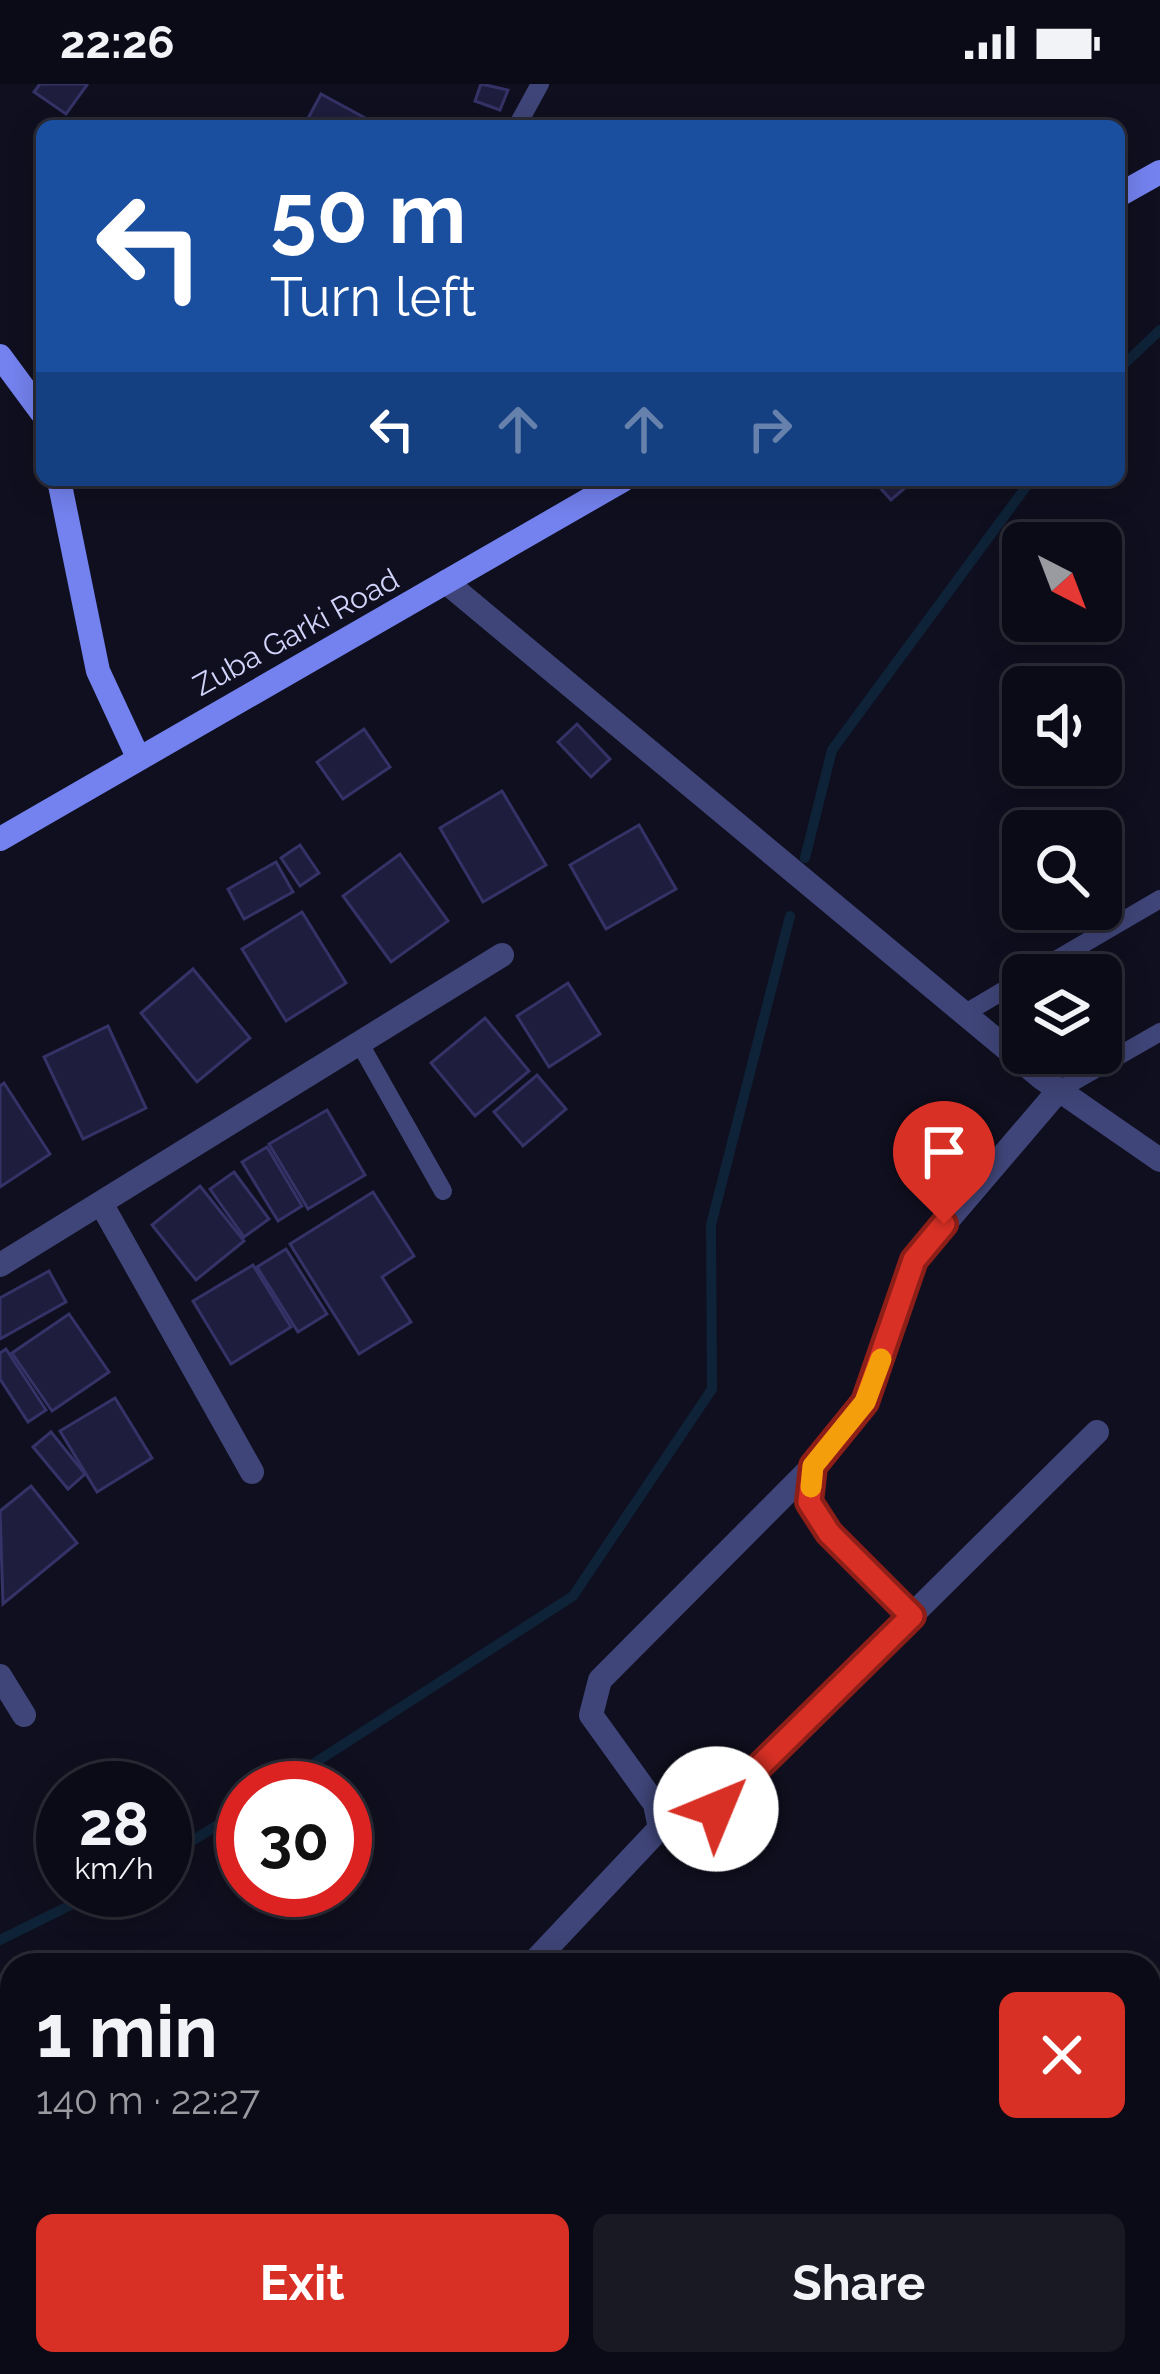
<!DOCTYPE html>
<meta charset="utf-8">
<style>
body{margin:0;font-family:Raleway,sans-serif;background:#191924;color:#f1f3f6;height:100vh;display:flex;flex-direction:column;font-size:45px;white-space:nowrap}
*{box-sizing:border-box;margin:0}
p{font-size:39px;color:#9a9ba1}
.icon{flex:none;width:66px;height:66px;fill:none;stroke:currentColor;stroke-width:2;stroke-linecap:round;stroke-linejoin:round}
.map{position:relative;flex:1;overflow:hidden}
.drawer{position:absolute;left:0px;top:1869px;width:1161px;height:423px;display:flex;flex-direction:column;background:#0b0b17;border-radius:36px 36px 0 0;box-shadow:0 6px 30px #0003,0 0 0 3px #2b2b36}
.drawer>*{flex:none}
.hud{position:absolute;left:36px;top:36px;width:1089px;height:366px;border-radius:18px;box-shadow:0 6px 30px #0003,0 0 0 3px #2b2b36;background:#1a4fa0;color:#fff;overflow:hidden}
.needle{width:78px;rotate:138deg}
.buttons{position:absolute;left:1002px;top:438px;display:grid;gap:24px}
.buttons a{display:grid;place-items:center;width:120px;height:120px;border-radius:18px;background:#0b0b17;box-shadow:0 6px 30px #0003,0 0 0 3px #2b2b36;font-size:60px}
.speed{position:absolute;left:36px;top:1677px;display:flex;gap:24px;font-size:60px;font-weight:700;text-align:center}
.speed>*{display:grid;place-content:center;width:156px;height:156px;border-radius:50%;background:#0b0b17;box-shadow:0 6px 30px #0003,0 0 0 3px #2b2b36;line-height:1}
.speed small{font-size:30px;font-weight:400}
.speed .limit{border:18px solid #d22;background:#fff;color:#111}
.pin{position:absolute;display:grid;place-items:center;width:102px;height:102px;color:#fff;margin:-123px -51px;border-radius:50% 50% 50% 0;rotate:-45deg;box-shadow:0 0 12px #0007}
.pin .icon{rotate:45deg}
.me{position:absolute;width:132px;margin:-66px;rotate:45deg;stroke-linejoin:round;filter:drop-shadow(0 0 9px #0008)}
.turn{display:flex;align-items:center;gap:42px;height:252px;padding:0 36px;font-size:54px}
.turn .icon{width:156px;height:156px;stroke-width:2.5}
.turn b{display:block;font-size:84px;line-height:102px}
.lanes{display:flex;align-items:center;height:114px;padding:0 36px;background:#0003;justify-content:center;gap:60px;direction:ltr}
.lanes .off{opacity:.35}
.round{display:grid;place-items:center;flex:none;width:126px;height:126px;border-radius:18px;background:#191924}
.head{display:flex;align-items:center;justify-content:space-between;height:204px;padding:0 36px}
h1{font-size:72px;font-weight:700;line-height:90px}
.button{display:flex;gap:24px;margin-top:auto;padding:24px 36px}
.button a{flex:1;height:138px;border-radius:18px;background:#d93025;color:#fff;font-size:48px;font-weight:700;line-height:138px;text-align:center}
.button a+a{background:#191924;color:#f1f3f6}
.status{display:flex;justify-content:space-between;align-items:center;height:84px;padding:0 60px;background:#0b0b17;direction:ltr}
.status svg{height:33px;fill:currentColor}
.map>svg:first-child{display:block}
.lines{fill:none;stroke-linecap:round;stroke-linejoin:round}
.stream{stroke:#0f2338;stroke-width:10}
.building{fill:#1f1d3d;stroke:#353267;stroke-width:3}
.lane{stroke:#3f4578;stroke-width:18}
.street{stroke:#3f4578;stroke-width:24}
.secondary{stroke:#7482ef;stroke-width:24}
.route-casing{stroke:#8d1f18;stroke-width:30}
.route{stroke:#d93025;stroke-width:21}
.slow{stroke:#f59e0b;stroke-width:21}
.labels{text-anchor:middle;dominant-baseline:central;stroke-width:12;stroke-linejoin:round;paint-order:stroke}
.street-label{font-size:30px;fill:#d2d3fa;stroke:#0f0f1f}
</style>
<div class="status"><b>22:26</b><svg viewBox="0 0 49 12"><path d="M0 12V9h3v3zM5 12V6h3v6zM10 12V3h3v9zM15 12V0h3v12zM26 1h20v11H26zM47 4h2v5h-2z"/></svg></div>
<div class="map">
<svg width="1160" height="2290" viewBox="0 0 1160 2290">
<rect width="100%" height="100%" fill="#0f0f1f"/>
<g class="lines">
<g class="stream">
<polyline points="1119,285 1160,246"/>
<polyline points="805,774 832,666 1031,396"/>
<polyline points="276,1704 573,1512 712,1305 711,1141 790,832"/>
<polyline points="165,1774 243,1725"/>
<polyline points="0,1856 101,1806"/>
</g>
</g>
<g class="building">
<polygon points="40,0 86,0 87,1 66,30 34,8"/>
<polygon points="481,0 508,6 500,26 475,17"/>
<polygon points="321,10 380,42 304,42"/>
<polygon points="873,396 914,396 891,416"/>
<polygon points="577,640 610,675 591,693 558,658"/>
<polygon points="364,645 390,683 343,715 317,678"/>
<polygon points="502,707 546,781 483,818 440,744"/>
<polygon points="639,741 676,805 606,845 570,781"/>
<polygon points="300,761 319,789 300,802 281,774"/>
<polygon points="400,770 448,837 391,878 343,812"/>
<polygon points="276,778 293,808 244,835 228,805"/>
<polygon points="302,828 346,899 286,937 242,865"/>
<polygon points="193,885 250,954 197,998 141,929"/>
<polygon points="568,899 600,950 549,983 517,932"/>
<polygon points="485,934 529,987 475,1032 431,979"/>
<polygon points="108,942 146,1024 83,1055 44,973"/>
<polygon points="537,991 566,1025 523,1062 494,1028"/>
<polygon points="4,999 50,1070 0,1103 0,1002"/>
<polygon points="327,1026 365,1091 308,1125 269,1060"/>
<polygon points="267,1063 302,1122 278,1137 242,1078"/>
<polygon points="234,1088 269,1135 244,1153 210,1105"/>
<polygon points="200,1102 244,1157 196,1196 152,1141"/>
<polygon points="373,1108 414,1172 382,1193 411,1238 359,1270 290,1160"/>
<polygon points="286,1165 327,1230 298,1248 257,1183"/>
<polygon points="253,1181 291,1243 231,1280 193,1217"/>
<polygon points="49,1187 66,1218 0,1255 0,1214"/>
<polygon points="69,1230 109,1288 52,1327 12,1269"/>
<polygon points="6,1265 46,1326 28,1338 0,1295 0,1269"/>
<polygon points="115,1314 152,1374 97,1408 60,1347"/>
<polygon points="51,1348 85,1390 68,1405 33,1363"/>
<polygon points="31,1402 77,1459 3,1520 0,1427"/>
</g>
<g class="lines">
<g class="lane">
<polyline points="517,42 540,0"/>
<polyline points="1030,891 1160,815"/>
<polyline points="964,930 1023,895"/>
<polyline points="360,960 443,1107"/>
<polyline points="1059,1006 1160,948"/>
</g>
<g class="street">
<polyline points="446,498 1043,995 1160,1076"/>
<polyline points="102,1121 252,1388"/>
<polyline points="0,1181 502,871"/>
<polyline points="912,1531 829,1449 809,1418 813,1382 864,1318 914,1176 1059,1006"/>
<polyline points="0,1592 24,1631"/>
<polyline points="716,1725 1097,1348"/>
<polyline points="531,1881 660,1744 655,1720 591,1631 600,1596 813,1382"/>
<polyline points="1018,2280 1028,2290"/>
</g>
<g class="secondary">
<polyline points="1119,111 1160,88"/>
<polyline points="0,272 42,329"/>
<polyline points="59,396 98,587 137,671"/>
<polyline points="0,755 623,396"/>
</g>
</g>
<g class="lines">
<g class="route-casing">
<polyline id="route" points="716,1725 912,1532 829,1449 809,1418 813,1382 865,1318 914,1176 944,1140"/>
</g>
<use href="#route" class="route"/>
<polyline class="slow" points="811,1403 813,1382 865,1318 881,1275"/>
</g>
<g class="labels">
<g class="street-label">
<text transform="translate(296 548) rotate(-29)">Zuba Garki Road</text>
</g>
</g>
</svg>
<div class="buttons">
<a><svg class="needle" viewBox="-14 -14 28 28"><path d="M0-13l5 13h-10z" fill="#e53935"/><path d="M0 13l5-13h-10z" fill="#9a9ba1"/></svg></a>
<a><svg class="icon" aria-label="sound" viewBox="0 0 24 24"><path d="M4 9h4l5-4v14l-5-4H4zM17 9q2 3 0 6"/></svg></a>
<a><svg class="icon" aria-label="search" viewBox="0 0 24 24"><circle cx="10" cy="10" r="6"/><path d="M15 15l6 6"/></svg></a>
<a><svg class="icon" aria-label="layers" viewBox="0 0 24 24"><path d="M12 4l9 5-9 5-9-5zM3 14l9 5 9-5"/></svg></a>
</div>
<div class="speed"><div>28<small>km/h</small></div><div class="limit">30</div></div>
<div class="pin" style="left:944px;top:1140px;background:#d93025"><svg class="icon" aria-label="arrive" viewBox="0 0 24 24"><path d="M6 21V4h12l-3 4 3 4H6"/></svg></div>
<svg class="me" style="left:716px;top:1725px" viewBox="-20 -20 40 40"><circle r="19" fill="#fff"/><path d="M0-13L10 11 0 6-10 11z" fill="#d93025"/></svg>
<div class="hud">
<div class="turn"><svg class="icon" aria-label="left" viewBox="0 0 24 24"><path d="M17 20v-9H6M10 6l-5 5 5 5"/></svg><div><b>50 m</b>Turn left</div></div>
<div class="lanes"><svg class="icon" aria-label="left" viewBox="0 0 24 24"><path d="M17 20v-9H6M10 6l-5 5 5 5"/></svg><svg class="icon off" aria-label="ahead" viewBox="0 0 24 24"><path d="M12 20V5M6 11l6-6 6 6"/></svg><svg class="icon off" aria-label="ahead" viewBox="0 0 24 24"><path d="M12 20V5M6 11l6-6 6 6"/></svg><svg class="icon off" aria-label="right" viewBox="0 0 24 24"><path d="M7 20v-9h11M14 6l5 5-5 5"/></svg></div>
</div>
<section class="drawer">
<div class="head"><div><h1>1 min</h1><p>140 m · 22:27</p></div><a class="round" style="background:#d93025;color:#fff"><svg class="icon" aria-label="close" viewBox="0 0 24 24"><path d="M6 6l12 12M18 6L6 18"/></svg></a></div>
<div class="button"><a>Exit</a><a>Share</a></div>
</section>
</div>
